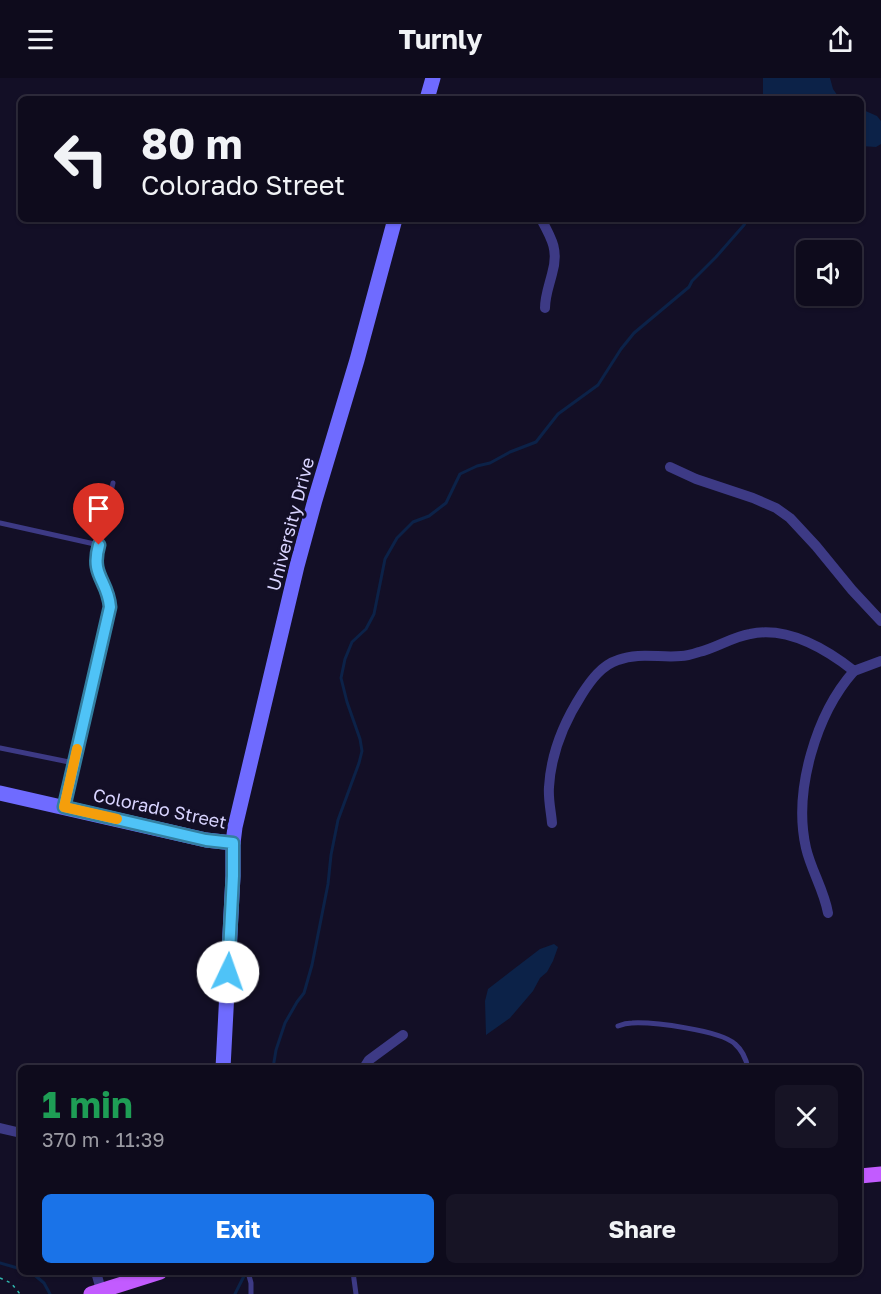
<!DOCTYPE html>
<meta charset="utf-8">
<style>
body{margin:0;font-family:"Golos Text",sans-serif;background:#171425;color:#f1f3f6;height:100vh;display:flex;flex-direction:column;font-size:22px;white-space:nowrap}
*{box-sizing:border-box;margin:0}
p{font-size:20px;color:#9b9ba3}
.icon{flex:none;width:33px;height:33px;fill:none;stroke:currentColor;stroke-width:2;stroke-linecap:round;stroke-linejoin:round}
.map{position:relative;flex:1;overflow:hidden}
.details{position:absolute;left:18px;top:987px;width:844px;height:210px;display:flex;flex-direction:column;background:#0e0b1c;border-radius:9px;box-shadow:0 2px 4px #0004,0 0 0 2px #2e2b3b}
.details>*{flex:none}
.hud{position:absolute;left:18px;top:18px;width:846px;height:126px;border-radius:9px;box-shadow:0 2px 4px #0004,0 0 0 2px #2e2b3b;background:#0e0b1c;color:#f1f3f6;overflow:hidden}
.controls{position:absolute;left:796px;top:162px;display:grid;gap:12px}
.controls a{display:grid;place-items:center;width:66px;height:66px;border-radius:9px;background:#0e0b1c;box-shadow:0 2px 4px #0004,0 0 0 2px #2e2b3b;font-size:30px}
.pin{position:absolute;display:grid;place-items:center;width:51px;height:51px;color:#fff;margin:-62px -26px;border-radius:50% 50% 50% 0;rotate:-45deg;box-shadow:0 0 6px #0007}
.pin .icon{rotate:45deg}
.me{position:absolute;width:66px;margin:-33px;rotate:3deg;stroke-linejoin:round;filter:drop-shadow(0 0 4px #0008)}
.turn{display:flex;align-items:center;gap:21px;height:126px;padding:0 24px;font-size:27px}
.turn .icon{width:78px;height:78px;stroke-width:2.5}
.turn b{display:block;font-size:42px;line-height:51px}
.round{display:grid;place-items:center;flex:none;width:63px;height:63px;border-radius:9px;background:#171425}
.head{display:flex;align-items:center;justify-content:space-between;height:102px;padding:0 24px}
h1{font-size:36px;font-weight:700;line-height:45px;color:#1e9e55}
.cta{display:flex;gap:12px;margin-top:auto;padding:12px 24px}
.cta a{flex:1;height:69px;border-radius:9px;background:#1a73e8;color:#fff;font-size:24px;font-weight:700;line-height:69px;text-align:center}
.cta a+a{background:#171425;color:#f1f3f6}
header{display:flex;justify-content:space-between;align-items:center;height:78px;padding:0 24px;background:#0e0b1c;font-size:27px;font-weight:700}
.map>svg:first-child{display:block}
.water{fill:#0c2248}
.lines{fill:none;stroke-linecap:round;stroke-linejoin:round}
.stream{stroke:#0c2248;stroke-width:3}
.path{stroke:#2fb8b0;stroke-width:1.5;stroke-dasharray:3 4.5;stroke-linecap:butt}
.lane{stroke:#3d3a85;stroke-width:5}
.street{stroke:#3d3a85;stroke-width:10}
.secondary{stroke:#6f6bff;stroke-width:15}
.primary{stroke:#c25bff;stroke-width:15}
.route-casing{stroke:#337fa1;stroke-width:15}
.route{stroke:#4fc3f7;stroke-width:10}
.slow{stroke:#f59e0b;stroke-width:10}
.labels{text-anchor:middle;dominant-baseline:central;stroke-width:6;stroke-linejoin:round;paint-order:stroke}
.street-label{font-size:18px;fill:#d9d4ff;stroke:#130f26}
</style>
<header><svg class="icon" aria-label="menu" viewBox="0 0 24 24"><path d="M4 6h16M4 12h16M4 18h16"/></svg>Turnly<svg class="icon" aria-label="share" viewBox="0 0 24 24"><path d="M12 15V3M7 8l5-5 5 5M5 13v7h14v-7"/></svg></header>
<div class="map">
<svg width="881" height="1216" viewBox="0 0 881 1216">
<rect width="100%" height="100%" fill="#130f26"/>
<g class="water">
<polygon points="763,0 830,0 833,11 840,21 763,21"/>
<polygon points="861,31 877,38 881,43 881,66 876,69 861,68"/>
<polygon points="554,866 558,869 553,883 547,894 540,900 533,913 510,940 486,957 485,923 488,911 540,871"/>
</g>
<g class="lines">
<g class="stream">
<polyline points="273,990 276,972 285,945 297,924 304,915 312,887 328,806 331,777 338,742 359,685 362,673 360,661 347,624 341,600 345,581 352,564 366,551 374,536 385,481 397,460 413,444 429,438 446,425 460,396 477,388 490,385 510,374 536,364 558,336 598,307 621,271 634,255 689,209 692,203 716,179 744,147 747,141"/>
<polyline points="0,1185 21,1191"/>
<polyline points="31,1194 44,1205 50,1216"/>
<polyline points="235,1216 246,1194"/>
</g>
<polyline class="path" points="0,1200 11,1205 20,1216"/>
<g class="lane">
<polyline points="0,445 99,467"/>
<polyline points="0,670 74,685"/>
<polyline points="64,728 109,529 109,518 98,497 96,489 97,476 113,405"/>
<path d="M618,948C623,946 627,945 632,945C653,944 720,952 735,966C742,972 746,981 748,990"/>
<polyline points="248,1194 251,1205 251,1216"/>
<polyline points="353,1194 356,1216"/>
</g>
<g class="street">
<path d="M541,141C552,161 559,173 552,196C549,208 545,218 545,230"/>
<polyline points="670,389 696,401 753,420 776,430 790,440 816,468 852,512 881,543"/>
<path d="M552,745C551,733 548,721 549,709C551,674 564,644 582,616C591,602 602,587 618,582C639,574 660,580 681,578C687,578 693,576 699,574C716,570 732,559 750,556C787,548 826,571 854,593L881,583"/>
<path d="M828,835C824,812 811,792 806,770C793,713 816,636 854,593"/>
<polyline points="364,990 369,982 403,957"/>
<polyline points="0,1050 21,1055"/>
<polyline points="96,1194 101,1212"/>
</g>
<g class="secondary">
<polyline points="427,21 433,0"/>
<polyline points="0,715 206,762 233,765"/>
<polyline points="223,990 233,798 233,765 235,749 297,488 315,422 357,282 395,141"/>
</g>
<g class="primary">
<polyline points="860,1098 881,1096"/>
<polyline points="91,1216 160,1194"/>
</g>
</g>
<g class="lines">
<g class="route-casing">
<path id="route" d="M99,467C90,498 108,502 110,529L64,729L206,762L233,765V798L228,894"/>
</g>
<use href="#route" class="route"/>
<polyline class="slow" points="77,671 64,729 117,741"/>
</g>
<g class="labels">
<g class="street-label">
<text transform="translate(290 446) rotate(-75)">University Drive</text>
<text transform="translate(160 730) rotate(12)">Colorado Street</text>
</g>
</g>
</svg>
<div class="controls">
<a><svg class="icon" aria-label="sound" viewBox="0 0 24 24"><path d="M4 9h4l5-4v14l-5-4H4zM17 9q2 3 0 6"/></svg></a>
</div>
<div class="pin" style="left:99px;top:467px;background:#d93025"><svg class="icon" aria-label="arrive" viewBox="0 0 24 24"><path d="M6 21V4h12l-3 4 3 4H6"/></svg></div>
<svg class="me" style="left:228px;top:894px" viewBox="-20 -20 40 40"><circle r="19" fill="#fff"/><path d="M0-13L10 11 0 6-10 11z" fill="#4fc3f7"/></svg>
<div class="hud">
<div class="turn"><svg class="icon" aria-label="left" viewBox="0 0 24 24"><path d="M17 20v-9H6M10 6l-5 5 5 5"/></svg><div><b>80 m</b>Colorado Street</div></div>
</div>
<section class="details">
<div class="head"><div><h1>1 min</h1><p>370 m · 11:39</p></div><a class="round"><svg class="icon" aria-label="close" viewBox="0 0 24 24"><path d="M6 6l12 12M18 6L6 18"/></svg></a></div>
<div class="cta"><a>Exit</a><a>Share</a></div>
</section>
</div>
